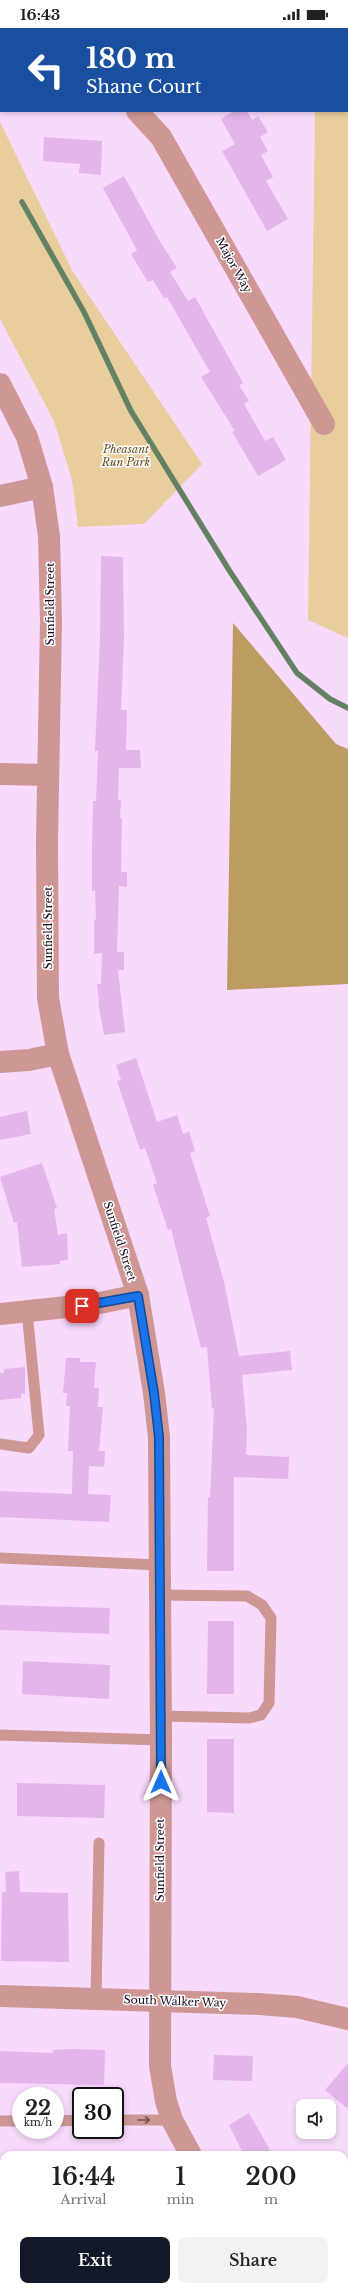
<!DOCTYPE html>
<style>
body{margin:0;font-family:"Libre Baskerville",serif;background:#f2f2f2;color:#202124;height:100vh;display:flex;flex-direction:column;font-size:15px;white-space:nowrap}
*{box-sizing:border-box;margin:0}
p{font-size:13px;color:#757577}
.icon{flex:none;width:22px;height:22px;fill:none;stroke:currentColor;stroke-width:2;stroke-linecap:round;stroke-linejoin:round}
.map{position:relative;flex:1;overflow:hidden}
.sheet{position:absolute;left:0px;top:2123px;width:348px;height:140px;display:flex;flex-direction:column;background:#fff;border-radius:12px 12px 0 0;box-shadow:0 2px 6px #0003}
.sheet>*{flex:none}
.banner{position:absolute;left:0px;top:0px;width:348px;height:84px;box-shadow:0 2px 6px #0003;background:#1a4fa0;color:#fff;overflow:hidden}
.fabs{position:absolute;left:296px;top:2071px;display:grid;gap:8px}
.fabs a{display:grid;place-items:center;width:40px;height:40px;border-radius:8px;background:#fff;box-shadow:0 2px 6px #0003;font-size:20px}
.speed{position:absolute;left:12px;top:2059px;display:flex;gap:8px;font-size:20px;font-weight:700;text-align:center}
.speed>*{display:grid;place-content:center;width:52px;height:52px;border-radius:50%;background:#fff;box-shadow:0 2px 6px #0003;line-height:1}
.speed small{font-size:10px;font-weight:400}
.speed .limit{border:2px solid #111;border-radius:6px;background:#fff;color:#111}
.pin{position:absolute;display:grid;place-items:center;width:34px;height:34px;color:#fff;margin:-17px;border-radius:8px;box-shadow:0 2px 6px #0006}
.me{position:absolute;width:44px;margin:-22px;rotate:0deg;stroke-linejoin:round;filter:drop-shadow(0 0 3px #0008)}
.turn{display:flex;align-items:center;gap:14px;height:84px;padding:0 20px;font-size:18px}
.turn .icon{width:52px;height:52px;stroke-width:2.5}
.turn b{display:block;font-size:28px;line-height:34px}
.eta{display:flex;justify-content:space-evenly;align-items:center;height:68px;text-align:center}
.eta b{font-size:24px;font-weight:600;line-height:28px}
.action{display:flex;gap:8px;margin-top:auto;padding:8px 20px}
.action a{flex:1;height:46px;border-radius:8px;background:#111827;color:#fff;font-size:16px;font-weight:600;line-height:46px;text-align:center}
.action a+a{background:#f2f2f2;color:#202124}
.status{display:flex;justify-content:space-between;align-items:center;height:28px;padding:0 20px;background:#fff;direction:ltr}
.status svg{height:11px;fill:currentColor}
.map>svg:first-child{display:block}
.green{fill:#e9ce9d}
.forest{fill:#bc9c60}
.lines{fill:none;stroke-linecap:round;stroke-linejoin:round}
.stream{stroke:#658163;stroke-width:5.5}
.building{fill:#e3b5ea}
.service{stroke:#ce9794;stroke-width:11}
.minor{stroke:#ce9794;stroke-width:22}
.oneway{stroke:#745058}
.route-casing{stroke:#114b97;stroke-width:10}
.route{stroke:#1a73e8;stroke-width:7}
.labels{text-anchor:middle;dominant-baseline:central;stroke-width:3;stroke-linejoin:round;paint-order:stroke}
.street-label{font-size:11px;fill:#19081c;stroke:#fff}
.park-label{font-size:11px;font-style:italic;fill:#654d1f;stroke:#fff}
</style>
<div class="status"><b>16:43</b><svg viewBox="0 0 49 12"><path d="M0 12V9h3v3zM5 12V6h3v6zM10 12V3h3v9zM15 12V0h3v12zM26 1h20v11H26zM47 4h2v5h-2z"/></svg></div>
<div class="map">
<svg width="348" height="2263" viewBox="0 0 348 2263">
<rect width="100%" height="100%" fill="#f8dafc"/>
<g class="green">
<polygon points="316,0 348,0 348,610 308,592 315,83 347,83 347,1"/>
<polygon points="0,94 73,244 202,436 144,496 78,499 72,452 54,393 0,291"/>
</g>
<polygon class="forest" points="233,595 336,716 348,721 348,956 227,962"/>
<g class="lines">
<polyline class="stream" points="22,174 84,284 131,383 229,542 297,645 330,671 348,680"/>
</g>
<g class="building">
<polygon points="234,83 247,83 252,92 258,88 268,104 260,109 268,123 261,127 273,149 266,153 288,191 267,203 222,123 235,116 221,91"/>
<polygon points="44,109 102,113 101,147 79,145 80,136 43,133"/>
<polygon points="124,148 159,212 177,240 170,244 188,273 195,269 243,355 239,357 249,373 244,376 265,413 273,409 286,432 258,448 232,404 235,403 201,349 210,344 167,269 164,270 153,252 148,254 131,226 137,222 103,160"/>
<polygon points="101,528 123,529 124,612 121,682 127,682 126,722 140,722 141,740 119,740 118,772 121,772 120,790 122,790 121,844 127,844 127,859 119,858 117,924 124,924 124,942 118,942 125,1004 104,1007 98,974 99,973 97,956 101,956 102,925 94,926 94,892 96,892 95,863 92,863 92,820 93,773 96,773 98,723 95,723 100,611"/>
<polygon points="136,1030 157,1094 177,1087 183,1106 189,1103 195,1123 190,1125 210,1188 206,1190 224,1254 239,1328 290,1323 292,1342 242,1347 247,1401 246,1427 289,1429 288,1451 234,1449 234,1543 207,1543 208,1469 210,1469 214,1380 212,1381 207,1319 201,1320 171,1201 168,1202 153,1157 157,1155 145,1120 140,1122 117,1053 121,1052 116,1037"/>
<polygon points="27,1083 31,1106 0,1112 0,1089"/>
<polygon points="42,1135 57,1180 54,1181 58,1207 67,1205 68,1232 60,1233 60,1236 22,1239 17,1194 14,1195 0,1149"/>
<polygon points="66,1330 80,1330 80,1334 96,1334 94,1360 99,1360 98,1379 103,1379 99,1423 105,1423 104,1439 89,1438 88,1466 111,1467 109,1494 0,1489 0,1463 72,1466 73,1423 68,1423 70,1378 66,1378 67,1365 63,1365"/>
<polygon points="25,1339 25,1366 21,1366 21,1370 0,1372 0,1345 4,1345 4,1341"/>
<polygon points="0,1577 110,1580 109,1606 0,1602"/>
<polygon points="208,1593 234,1593 234,1666 207,1666"/>
<polygon points="23,1633 110,1637 109,1671 22,1666"/>
<polygon points="207,1711 234,1711 234,1785 207,1784"/>
<polygon points="17,1755 105,1757 104,1790 17,1788"/>
<polygon points="19,1843 20,1864 68,1865 69,1934 1,1933 2,1864 6,1864 5,1844"/>
<polygon points="72,2021 105,2022 104,2057 0,2055 0,2023 53,2025 53,2022"/>
<polygon points="214,2027 253,2028 252,2053 213,2052"/>
<polygon points="348,2035 348,2081 325,2062"/>
<polygon points="249,2085 270,2122 261,2127 244,2127 229,2097"/>
</g>
<g class="lines">
<g class="service">
<polyline points="0,1416 29,1420 39,1407 27,1283"/>
<polyline points="0,1530 160,1537"/>
<polyline points="160,1567 247,1568 262,1577 271,1590 269,1675 261,1687 249,1690 161,1688"/>
<polyline points="0,1707 161,1712"/>
<polyline points="96,1970 99,1815"/>
<polyline points="115,2092 172,2092"/>
<polyline points="0,2093 21,2093"/>
<polyline points="55,2093 81,2092"/>
</g>
<g class="minor">
<polyline points="0,60 1,60"/>
<polyline points="137,83 161,109 324,396"/>
<polyline points="0,356 27,409 42,459 49,508 51,593 47,814 48,970 58,1026 138,1267 154,1365 159,1409 161,1712 160,2038 166,2073 172,2092 191,2127"/>
<polyline points="0,468 42,459"/>
<polyline points="0,746 48,747"/>
<polyline points="0,1034 29,1032 58,1026"/>
<polyline points="0,1286 95,1276 138,1267"/>
<polyline points="0,1968 259,1976 297,1979 348,1991"/>
<polyline points="266,2259 268,2263"/>
</g>
</g>
<defs><path id="oneway-shaft" d="M-6 0H5M1.5-3L5.5 0L1.5 3" fill="none" stroke-width="1.6" stroke-linecap="round" stroke-linejoin="round"/></defs>
<use class="oneway" href="#oneway-shaft" transform="translate(144 2092)"/>
<g class="lines">
<g class="route-casing">
<polyline id="route" points="82,1278 138,1268 154,1365 159,1409 161,1754"/>
</g>
<use href="#route" class="route"/>
</g>
<g class="labels">
<g class="street-label">
<text transform="translate(234 237) rotate(61)">Major Way</text>
<text transform="translate(50 576) rotate(-90)">Sunfield Street</text>
<text transform="translate(48 900) rotate(-90)">Sunfield Street</text>
<text transform="translate(120 1213) rotate(72)">Sunfield Street</text>
<text transform="translate(160 1832) rotate(-90)">Sunfield Street</text>
<text transform="translate(175 1973) rotate(2)">South Walker Way</text>
</g>
<g class="park-label">
<text x="126" y="421">Pheasant<tspan x="126" dy="13">Run Park</tspan></text>
</g>
</g>
</svg>
<div class="fabs">
<a><svg class="icon" aria-label="sound" viewBox="0 0 24 24"><path d="M4 9h4l5-4v14l-5-4H4zM17 9q2 3 0 6"/></svg></a>
</div>
<div class="speed"><div>22<small>km/h</small></div><div class="limit">30</div></div>
<div class="pin" style="left:82px;top:1278px;background:#d93025"><svg class="icon" aria-label="arrive" viewBox="0 0 24 24"><path d="M6 21V4h12l-3 4 3 4H6"/></svg></div>
<svg class="me" style="left:161px;top:1754px" viewBox="-20 -20 40 40"><path d="M0-17L14 15 0 8-14 15z" fill="#1a73e8" stroke="#fff" stroke-width="4"/></svg>
<div class="banner">
<div class="turn"><svg class="icon" aria-label="left" viewBox="0 0 24 24"><path d="M17 20v-9H6M10 6l-5 5 5 5"/></svg><div><b>180 m</b>Shane Court</div></div>
</div>
<section class="sheet">
<div class="eta">
<div><b>16:44</b><p>Arrival</p></div>
<div><b>1</b><p>min</p></div>
<div><b>200</b><p>m</p></div>
</div>
<div class="action"><a>Exit</a><a>Share</a></div>
</section>
</div>
